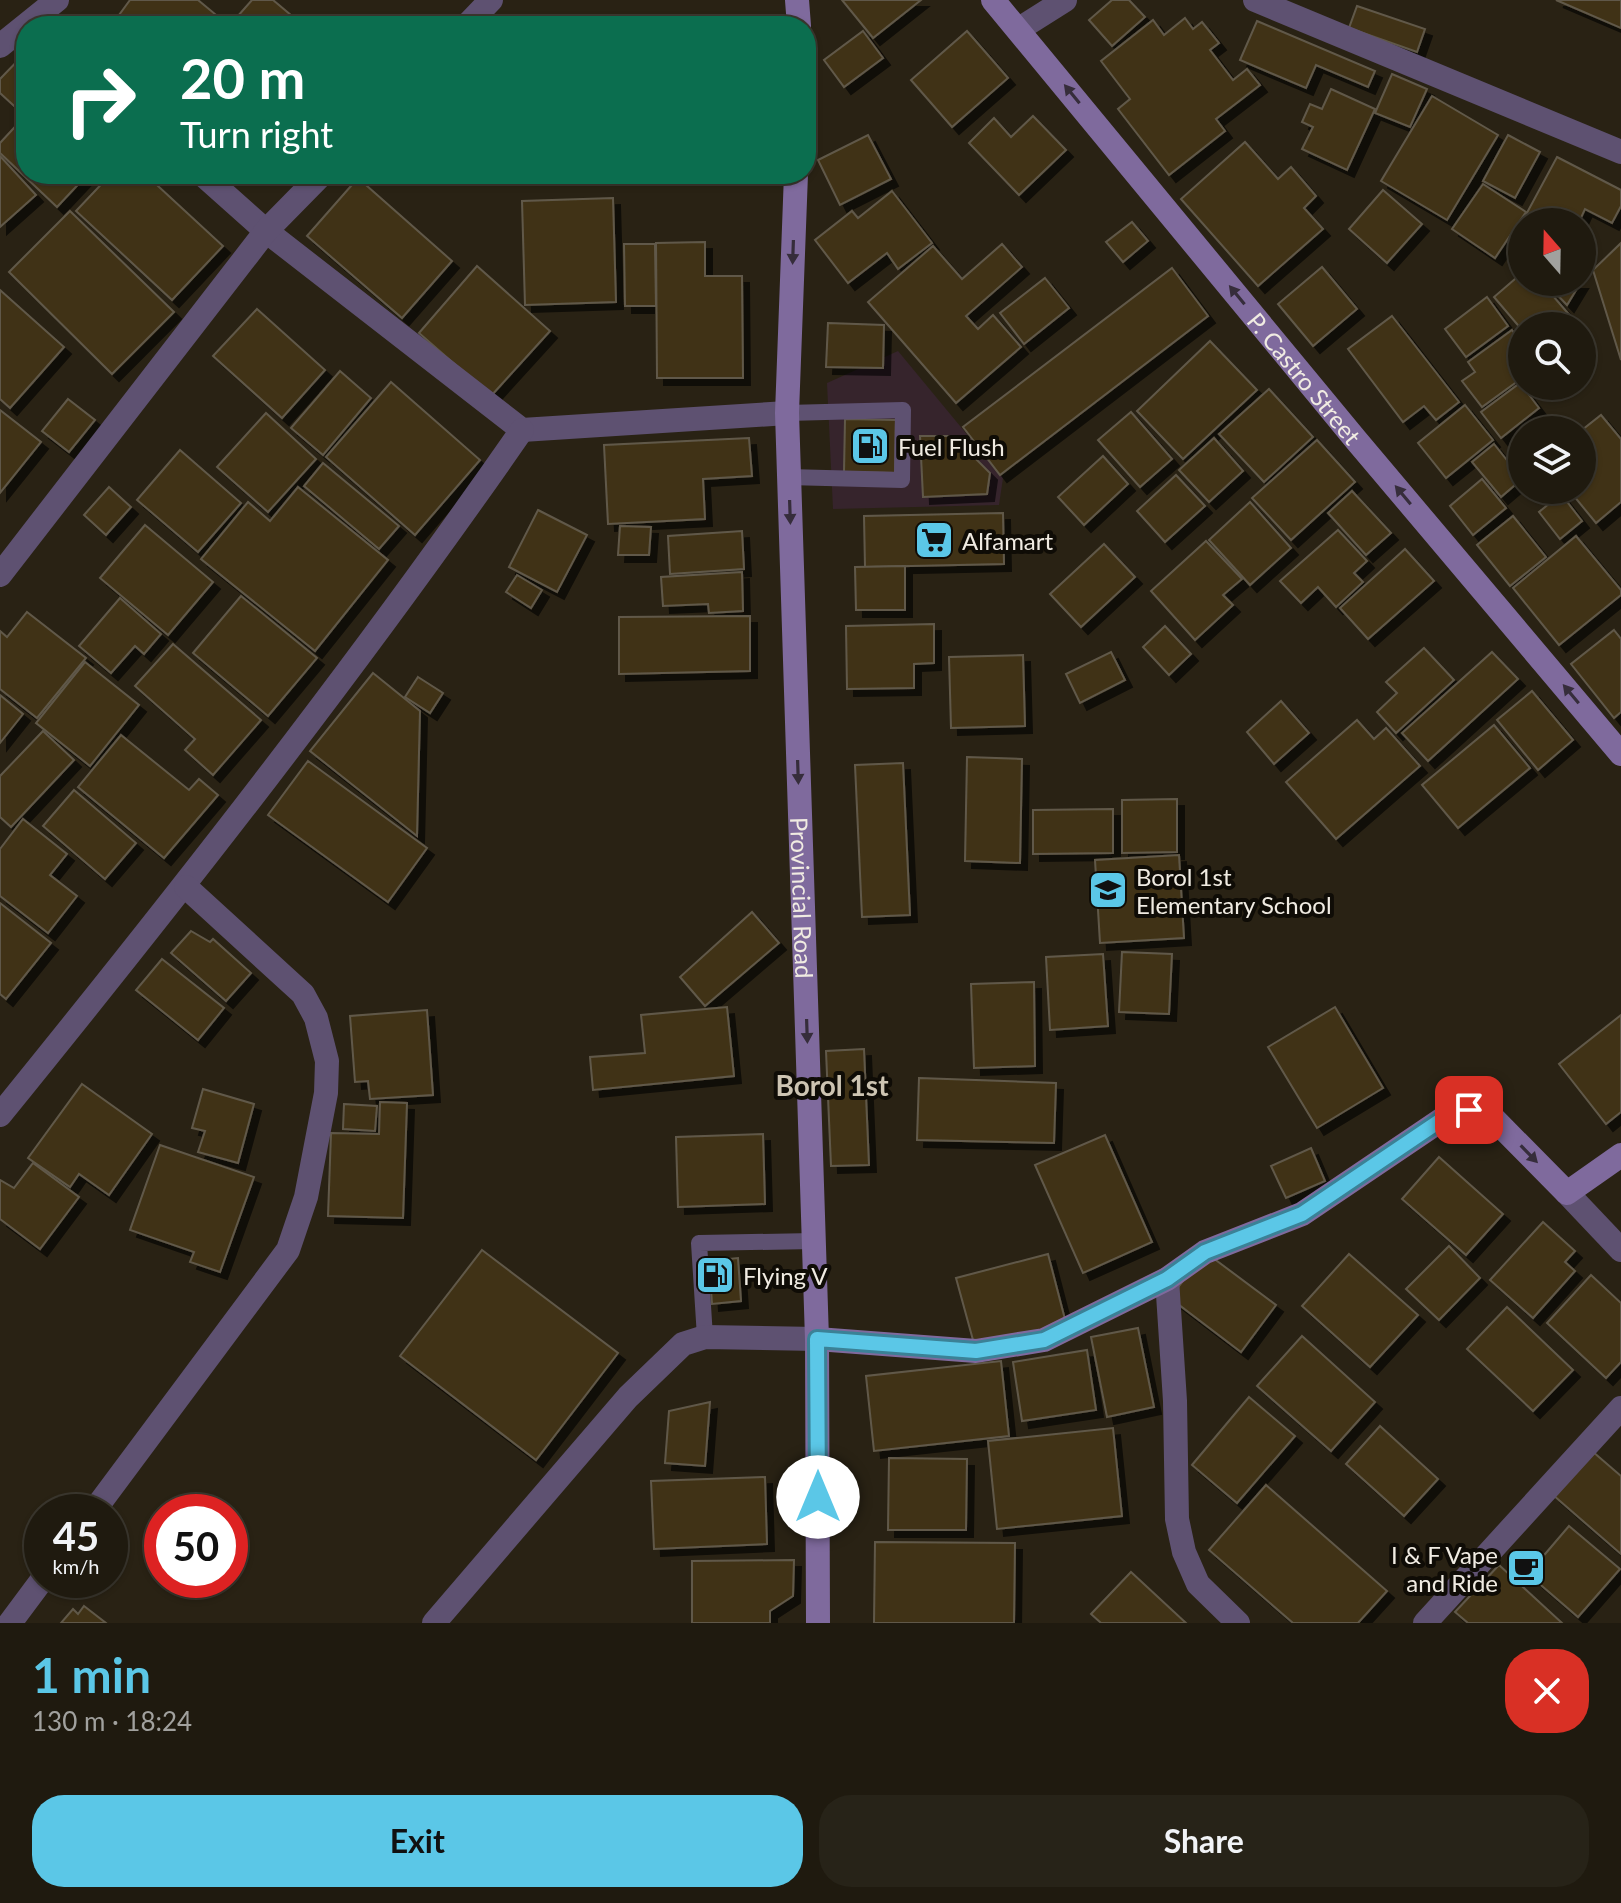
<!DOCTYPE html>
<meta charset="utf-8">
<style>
body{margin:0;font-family:Lato,sans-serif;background:#272318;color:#f1f3f6;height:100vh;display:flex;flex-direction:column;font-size:30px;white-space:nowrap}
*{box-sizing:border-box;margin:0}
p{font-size:26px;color:#a1a19e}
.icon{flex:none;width:44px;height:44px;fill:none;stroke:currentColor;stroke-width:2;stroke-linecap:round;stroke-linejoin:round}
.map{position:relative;height:1623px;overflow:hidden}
.sheet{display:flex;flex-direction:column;background:#1f1a0f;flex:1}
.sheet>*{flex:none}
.hud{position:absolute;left:16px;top:16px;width:800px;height:168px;border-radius:32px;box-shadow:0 2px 6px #0004,0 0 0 2px #3c382f;background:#0b6e4f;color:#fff;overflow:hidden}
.needle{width:52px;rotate:340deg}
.controls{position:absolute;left:1508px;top:208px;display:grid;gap:16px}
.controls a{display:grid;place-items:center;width:88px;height:88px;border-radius:50%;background:#1f1a0f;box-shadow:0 2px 6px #0004,0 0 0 2px #3c382f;font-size:40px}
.speed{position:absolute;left:24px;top:1494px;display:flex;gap:16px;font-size:40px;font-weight:700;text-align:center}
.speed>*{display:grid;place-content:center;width:104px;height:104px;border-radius:50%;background:#1f1a0f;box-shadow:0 2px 6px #0004,0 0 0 2px #3c382f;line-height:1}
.speed small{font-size:20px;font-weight:400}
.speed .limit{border:12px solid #d22;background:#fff;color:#111}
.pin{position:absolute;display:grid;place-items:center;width:68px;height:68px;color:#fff;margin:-34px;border-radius:16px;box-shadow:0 4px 12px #0006}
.me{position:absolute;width:88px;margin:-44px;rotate:0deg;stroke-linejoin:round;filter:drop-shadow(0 0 6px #0008)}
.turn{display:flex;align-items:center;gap:28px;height:168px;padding:0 32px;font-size:36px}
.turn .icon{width:104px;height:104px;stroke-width:2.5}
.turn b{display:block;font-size:56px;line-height:68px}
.round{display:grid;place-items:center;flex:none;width:84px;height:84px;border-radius:32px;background:#272318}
.overview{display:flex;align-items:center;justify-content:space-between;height:136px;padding:0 32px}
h1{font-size:48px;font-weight:700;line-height:60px;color:#5bc7e7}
.primary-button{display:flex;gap:16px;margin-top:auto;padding:16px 32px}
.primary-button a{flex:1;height:92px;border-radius:32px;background:#5bc7e7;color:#111;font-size:32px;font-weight:700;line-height:92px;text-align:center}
.primary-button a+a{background:#272318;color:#f1f3f6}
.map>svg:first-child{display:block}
.commercial{fill:#36242c}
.building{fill:#413317;stroke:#615949;stroke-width:2;filter:url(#shadow)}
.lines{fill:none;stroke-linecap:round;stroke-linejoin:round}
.service{stroke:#5e5171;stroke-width:16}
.minor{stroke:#5e5171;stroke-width:24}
.secondary{stroke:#7f6a9d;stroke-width:24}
.oneway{fill:#362d3b}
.route-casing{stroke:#3b8196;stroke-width:20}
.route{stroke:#5bc7e7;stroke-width:14}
.labels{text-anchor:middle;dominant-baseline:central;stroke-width:8;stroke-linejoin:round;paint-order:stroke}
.street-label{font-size:24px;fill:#f0ebe2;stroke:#0f0c06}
.poi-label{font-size:24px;fill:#f0ebe2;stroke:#0f0c06;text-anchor:start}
.quarter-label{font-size:28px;font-weight:bold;fill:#cdc4b2;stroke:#0f0c06}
</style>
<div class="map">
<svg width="1621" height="1623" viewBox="0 0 1621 1623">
<defs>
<filter id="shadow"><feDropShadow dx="7" dy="7" stdDeviation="0" flood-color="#0009"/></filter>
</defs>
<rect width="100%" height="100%" fill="#292214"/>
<polygon class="commercial" points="898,351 1003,478 999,505 833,509 827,383"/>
<g class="building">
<polygon points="130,0 198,0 221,19 215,26 111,26"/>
<polygon points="252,0 273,0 304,26 229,26"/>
<polygon points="842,0 921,0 873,38"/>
<polygon points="1112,0 1129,0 1145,17 1112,46 1089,20"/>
<polygon points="1556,0 1621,0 1621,28"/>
<polygon points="1357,6 1425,29 1417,52 1349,28"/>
<polygon points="1185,18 1193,29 1202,22 1219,43 1210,50 1233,80 1247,69 1260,85 1216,119 1225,131 1169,175 1118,109 1130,99 1101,61 1153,20 1164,35"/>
<polygon points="1257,21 1375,71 1368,87 1316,65 1306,88 1240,60"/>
<polygon points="863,31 883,58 844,87 824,60"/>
<polygon points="967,31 1008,78 952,127 911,80"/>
<polygon points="26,52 26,174 88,174 57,207 0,153 0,143 25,116 0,93 0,79"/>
<polygon points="1392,74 1427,89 1410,127 1375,113"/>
<polygon points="1331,89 1375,109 1347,170 1302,149 1313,127 1302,122 1310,104 1322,109"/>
<polygon points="1432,96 1498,135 1447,220 1381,181"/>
<polygon points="1033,116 1066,150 1019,195 969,143 994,118 1011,137"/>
<polygon points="868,135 891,179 840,205 818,160"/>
<polygon points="1508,135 1540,152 1515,198 1483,181"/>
<polygon points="1245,142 1278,179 1291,167 1316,196 1304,208 1323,229 1258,286 1181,199"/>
<polygon points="0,156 36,195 0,227"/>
<polygon points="1557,157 1621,190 1621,206 1612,223 1585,209 1579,222 1522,222"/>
<polygon points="111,174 145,174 223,246 172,300 76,211"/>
<polygon points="358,178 452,261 402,318 307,236"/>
<polygon points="1483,184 1526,212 1495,258 1452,229"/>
<polygon points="1383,190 1422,224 1387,263 1349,229"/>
<polygon points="892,191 932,243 898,269 887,253 848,283 815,240 852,211 858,218"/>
<polygon points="613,198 616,302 525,305 522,201"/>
<polygon points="70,211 174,312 112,374 9,272"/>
<polygon points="1132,222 1148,241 1123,262 1106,242"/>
<polygon points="705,242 705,276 742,276 743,378 657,378 656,243"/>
<polygon points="1621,243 1621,360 1593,270"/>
<polygon points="624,244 655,244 656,306 625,306"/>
<polygon points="1002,244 1022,267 966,316 978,329 993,315 1021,347 956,403 868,302 933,246 962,279"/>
<polygon points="477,266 550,331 491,396 419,333"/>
<polygon points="1322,267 1357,309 1313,346 1278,304"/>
<polygon points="1172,268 1208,316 1000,475 963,427"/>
<polygon points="1522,273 1522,282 1541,282 1579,326 1522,326 1522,330 1494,297"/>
<polygon points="1045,278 1069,308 1024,344 1000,313"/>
<polygon points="1545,282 1581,282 1567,305"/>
<polygon points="0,290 64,347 10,408 0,399"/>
<polygon points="1487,297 1508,326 1466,357 1445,329"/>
<polygon points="257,309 325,370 282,418 213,356"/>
<polygon points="1392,316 1459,402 1436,420 1424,406 1403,422 1348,349"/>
<polygon points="828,323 884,325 883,368 826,367"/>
<polygon points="1512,330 1522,344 1522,378 1482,407 1462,381 1475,372 1468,362"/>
<polygon points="1210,341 1257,390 1183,459 1137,411"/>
<polygon points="340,371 371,398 323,455 291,428"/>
<polygon points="391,382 480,460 415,535 326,457"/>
<polygon points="1520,383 1539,408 1501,438 1481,412"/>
<polygon points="1269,389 1313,437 1264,482 1219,434"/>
<polygon points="68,399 95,420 69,452 42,431"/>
<polygon points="1465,405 1493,440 1446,478 1418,443"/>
<polygon points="0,410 41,442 0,493"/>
<polygon points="1131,412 1172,459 1140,487 1098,440"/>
<polygon points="266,413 316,459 268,512 217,467"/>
<polygon points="1601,415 1621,439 1621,502 1596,523 1569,490 1582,490 1582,430"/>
<polygon points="845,419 896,420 895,473 844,472"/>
<polygon points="920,436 953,436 990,473 987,494 923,497"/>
<polygon points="749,438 752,476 703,479 705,519 608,524 604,445"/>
<polygon points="1214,438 1243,471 1209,502 1179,470"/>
<polygon points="1317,440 1355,482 1291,540 1252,498"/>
<polygon points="1494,444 1522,479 1501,497 1472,462"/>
<polygon points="180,450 241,503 198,552 137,500"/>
<polygon points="1103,456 1128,484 1084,525 1058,497"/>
<polygon points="323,463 399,526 379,549 304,486"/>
<polygon points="1176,475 1205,506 1165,542 1137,511"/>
<polygon points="1482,479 1506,508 1473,535 1450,506"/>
<polygon points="109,487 131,507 106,535 84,515"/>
<polygon points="298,487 388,560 315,651 201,559 248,502 270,521"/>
<polygon points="1352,491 1391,533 1366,555 1328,513"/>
<polygon points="1561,494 1582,521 1560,539 1539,512"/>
<polygon points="1250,502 1291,548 1250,585 1209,540"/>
<polygon points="538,510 587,535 557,592 509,567"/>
<polygon points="1003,513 1004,564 865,567 864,516"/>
<polygon points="1513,516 1546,557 1510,586 1477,545"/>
<polygon points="145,525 213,582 168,635 100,578"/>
<polygon points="620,526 651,527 649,555 618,555"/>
<polygon points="1338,530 1367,561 1354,573 1363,582 1336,607 1318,587 1301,603 1280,581"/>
<polygon points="742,531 744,569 670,574 668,536"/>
<polygon points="1576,536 1621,590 1621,595 1559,645 1513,588"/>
<polygon points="1206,541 1242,579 1223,595 1233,605 1195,640 1151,591"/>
<polygon points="1104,544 1135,577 1081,627 1050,594"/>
<polygon points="1405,549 1434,581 1368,639 1340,608"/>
<polygon points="905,566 905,610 856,610 855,567"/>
<polygon points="742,572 743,611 709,613 708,604 663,606 661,577"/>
<polygon points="517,575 542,590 531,608 506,592"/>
<polygon points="241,596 317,658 268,716 193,653"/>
<polygon points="120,598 161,634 144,654 135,646 111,673 79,646"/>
<polygon points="27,612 86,658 37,718 0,689 0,631 7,637"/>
<polygon points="750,616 750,671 619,674 619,617"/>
<polygon points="934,624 934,663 914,664 914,688 847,689 846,626"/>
<polygon points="1165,626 1191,654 1169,675 1143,647"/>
<polygon points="1614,630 1621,639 1621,712 1614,718 1571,664"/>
<polygon points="173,644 261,720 213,775 185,750 195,739 135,686"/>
<polygon points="1424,648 1454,680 1396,733 1377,712 1397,693 1386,682"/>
<polygon points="1111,652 1125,680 1080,703 1066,674"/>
<polygon points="1492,652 1518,679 1428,761 1402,733"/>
<polygon points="1023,655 1025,726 951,728 949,657"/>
<polygon points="85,662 139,705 90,766 36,723"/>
<polygon points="373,673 420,711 417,836 310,751"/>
<polygon points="418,677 443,693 430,713 405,697"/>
<polygon points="1532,691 1573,740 1538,770 1497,720"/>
<polygon points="0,695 23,714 0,743"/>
<polygon points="1281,701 1309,733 1274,764 1247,732"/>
<polygon points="1357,720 1374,739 1386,728 1420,766 1336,839 1286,782"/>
<polygon points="1494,725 1530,768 1458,828 1422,785"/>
<polygon points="43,731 74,760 11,827 0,817 0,776"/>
<polygon points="121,735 189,790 199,779 218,795 164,858 78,787"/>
<polygon points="967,757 1022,759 1020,863 965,861"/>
<polygon points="308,761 427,848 388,902 268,815"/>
<polygon points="903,763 910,915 862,917 855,765"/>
<polygon points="74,790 136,843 105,879 43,826"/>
<polygon points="1177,799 1177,852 1122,853 1122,800"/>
<polygon points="1113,809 1113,853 1033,854 1033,810"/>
<polygon points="23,819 67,854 50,875 77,896 48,933 0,896 0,849"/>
<polygon points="1179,855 1184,938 1100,943 1095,860"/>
<polygon points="0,903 51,943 6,999 0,994"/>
<polygon points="752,912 779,943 705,1006 680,977"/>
<polygon points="191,931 210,942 213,939 251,973 226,1001 171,953"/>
<polygon points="1122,952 1172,954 1169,1014 1119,1012"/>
<polygon points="1103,954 1108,1026 1050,1030 1046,957"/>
<polygon points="162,959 224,1008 198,1040 136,990"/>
<polygon points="1034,982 1035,1066 974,1068 971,984"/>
<polygon points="727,1007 734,1076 593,1090 590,1057 645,1053 641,1015"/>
<polygon points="1335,1007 1383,1088 1317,1128 1268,1047"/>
<polygon points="427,1010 433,1095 370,1099 368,1081 355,1082 350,1016"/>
<polygon points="1621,1015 1621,1112 1606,1124 1559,1064"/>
<polygon points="864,1049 869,1165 831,1166 826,1051"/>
<polygon points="919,1078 1056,1083 1054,1143 917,1140"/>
<polygon points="82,1084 152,1134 109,1195 79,1174 70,1187 28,1158"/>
<polygon points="203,1089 254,1104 238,1163 198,1152 205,1131 192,1128"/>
<polygon points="380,1102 407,1103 403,1218 328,1216 331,1133 379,1134"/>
<polygon points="344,1104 377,1106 375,1131 343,1129"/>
<polygon points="763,1134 765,1204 678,1207 676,1137"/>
<polygon points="1105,1135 1152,1242 1083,1273 1035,1165"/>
<polygon points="160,1145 254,1177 220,1272 190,1262 194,1252 130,1230"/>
<polygon points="1311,1148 1325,1181 1286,1198 1271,1166"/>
<polygon points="1439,1157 1503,1214 1466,1255 1402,1199"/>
<polygon points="33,1163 79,1197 40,1249 0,1219 0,1180 14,1188"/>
<polygon points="1543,1222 1575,1251 1565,1262 1575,1271 1533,1318 1490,1280"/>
<polygon points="1449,1246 1480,1278 1439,1320 1406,1289"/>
<polygon points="482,1250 618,1353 536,1460 400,1356"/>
<polygon points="1205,1252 1276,1305 1241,1352 1170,1298"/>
<polygon points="1048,1254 1067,1327 976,1351 956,1278"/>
<polygon points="1349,1254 1418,1315 1370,1367 1302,1306"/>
<polygon points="738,1258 741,1301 712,1304 709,1261"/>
<polygon points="1591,1275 1621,1303 1621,1362 1606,1378 1547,1323"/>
<polygon points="1507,1307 1573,1370 1533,1411 1467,1349"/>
<polygon points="1138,1328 1154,1407 1107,1417 1091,1337"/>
<polygon points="1302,1336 1375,1402 1331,1451 1257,1386"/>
<polygon points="1087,1350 1096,1410 1022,1421 1013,1362"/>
<polygon points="1001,1361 1009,1436 874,1451 866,1376"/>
<polygon points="1249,1397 1295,1436 1237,1503 1192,1465"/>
<polygon points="710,1402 705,1466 665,1463 669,1411"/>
<polygon points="1380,1426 1438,1479 1404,1516 1346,1464"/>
<polygon points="1113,1428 1122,1516 997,1529 988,1441"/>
<polygon points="1592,1451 1621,1476 1621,1554 1553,1495"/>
<polygon points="889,1458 967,1459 966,1530 888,1530"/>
<polygon points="765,1477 767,1544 654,1549 651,1481"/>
<polygon points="1266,1485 1387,1591 1358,1623 1293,1623 1209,1550"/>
<polygon points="1569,1526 1620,1569 1578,1617 1528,1574"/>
<polygon points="875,1542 1015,1543 1014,1623 874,1623"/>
<polygon points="794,1560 793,1596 770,1611 770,1623 692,1623 692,1561"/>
<polygon points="1499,1565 1562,1623 1468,1623 1455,1612"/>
<polygon points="1131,1572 1186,1623 1101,1623 1091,1614"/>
<polygon points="84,1606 106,1623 61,1623 73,1609 78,1614"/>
</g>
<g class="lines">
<g class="service">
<polyline points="787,413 903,410 902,480 788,477"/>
<polyline points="705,1337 699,1243 814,1241"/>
</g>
<g class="minor">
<polyline points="1255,0 1621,152"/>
<polyline points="466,26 491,0"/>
<polyline points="1019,29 1065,0"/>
<polyline points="0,46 57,0"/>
<polyline points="202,174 266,231 522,430 787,413"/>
<polyline points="0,575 266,231 322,174"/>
<path d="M0,1115C181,892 358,666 522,430"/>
<polyline points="1567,1193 1621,1250"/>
<polyline points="1167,1279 1175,1401 1177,1519 1184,1552 1198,1584 1238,1623"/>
<polyline points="93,1512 288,1250 306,1197 326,1093 327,1061 316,1018 303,994 186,887"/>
<polyline points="10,1623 42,1580"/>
<polyline points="434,1623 628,1397 683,1344 705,1337 817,1339"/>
<polyline points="1425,1623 1621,1408"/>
</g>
<g class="secondary">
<polyline points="797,0 799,26"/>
<path id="s1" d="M993,0L1356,440L1621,754"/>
<path id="s2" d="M796,174L787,413L817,1339L818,1623"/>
<polyline points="817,1339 976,1351 1044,1340 1167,1279 1205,1252 1302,1214 1447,1116 1469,1110 1490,1115 1567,1193 1621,1155"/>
</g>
</g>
<defs><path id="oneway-solid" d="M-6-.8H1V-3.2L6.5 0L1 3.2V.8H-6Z" transform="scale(2)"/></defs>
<g class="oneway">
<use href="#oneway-solid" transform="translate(1072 94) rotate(-129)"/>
<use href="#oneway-solid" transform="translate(793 252) rotate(92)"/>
<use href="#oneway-solid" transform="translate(1237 295) rotate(-129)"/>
<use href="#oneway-solid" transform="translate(1403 495) rotate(-130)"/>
<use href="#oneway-solid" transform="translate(790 512) rotate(88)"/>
<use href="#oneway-solid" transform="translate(1571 694) rotate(-130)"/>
<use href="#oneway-solid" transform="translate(798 772) rotate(88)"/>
<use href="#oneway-solid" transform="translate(807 1031) rotate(88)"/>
<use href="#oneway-solid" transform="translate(1529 1154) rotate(46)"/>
</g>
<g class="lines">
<g class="route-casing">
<polyline id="route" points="818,1497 817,1339 976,1351 1044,1340 1167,1279 1205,1252 1302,1214 1447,1116 1469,1110"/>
</g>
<use href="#route" class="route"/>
</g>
<defs>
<g id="fuel-square" transform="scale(2)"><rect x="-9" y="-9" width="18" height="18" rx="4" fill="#5bc7e7" stroke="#0f0c06"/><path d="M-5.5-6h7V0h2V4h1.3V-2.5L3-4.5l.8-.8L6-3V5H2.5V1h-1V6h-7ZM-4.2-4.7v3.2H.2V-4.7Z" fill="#111"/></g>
<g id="supermarket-square" transform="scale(2)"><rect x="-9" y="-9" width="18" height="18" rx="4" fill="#5bc7e7" stroke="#0f0c06"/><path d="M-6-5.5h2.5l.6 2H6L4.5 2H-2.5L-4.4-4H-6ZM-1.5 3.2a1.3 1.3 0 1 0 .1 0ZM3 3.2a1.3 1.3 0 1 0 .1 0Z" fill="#111"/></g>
<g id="school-square" transform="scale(2)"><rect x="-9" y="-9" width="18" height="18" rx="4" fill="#5bc7e7" stroke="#0f0c06"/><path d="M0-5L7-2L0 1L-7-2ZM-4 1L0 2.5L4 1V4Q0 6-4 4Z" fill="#111"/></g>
<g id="cafe-square" transform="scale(2)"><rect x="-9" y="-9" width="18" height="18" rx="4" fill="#5bc7e7" stroke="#0f0c06"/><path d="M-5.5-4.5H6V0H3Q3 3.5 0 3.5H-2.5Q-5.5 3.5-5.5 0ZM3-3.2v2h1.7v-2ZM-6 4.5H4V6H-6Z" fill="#111"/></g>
</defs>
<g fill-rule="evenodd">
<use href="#fuel-square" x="870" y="446"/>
<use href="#supermarket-square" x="934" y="540"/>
<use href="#school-square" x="1108" y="890"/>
<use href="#fuel-square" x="715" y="1275"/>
<use href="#cafe-square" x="1526" y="1568"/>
</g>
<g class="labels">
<g class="street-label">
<text stroke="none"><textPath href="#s1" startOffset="490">P. Castro Street</textPath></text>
<text stroke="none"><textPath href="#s2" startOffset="724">Provincial Road</textPath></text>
</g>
<g class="poi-label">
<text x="898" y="446">Fuel Flush</text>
<text x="962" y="540">Alfamart</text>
<text x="1136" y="876">Borol 1st<tspan x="1136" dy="28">Elementary School</tspan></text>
<text x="743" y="1275">Flying V</text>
<text x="1498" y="1554" text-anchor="end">I &amp; F Vape<tspan x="1498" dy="28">and Ride</tspan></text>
</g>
<g class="quarter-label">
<text x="832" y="1085">Borol 1st</text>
</g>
</g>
</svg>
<div class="controls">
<a><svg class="needle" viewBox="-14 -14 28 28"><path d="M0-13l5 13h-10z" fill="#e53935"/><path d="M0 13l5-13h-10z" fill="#a1a19e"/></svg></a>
<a><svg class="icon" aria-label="search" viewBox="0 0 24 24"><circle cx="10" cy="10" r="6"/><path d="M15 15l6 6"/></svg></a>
<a><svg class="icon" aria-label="layers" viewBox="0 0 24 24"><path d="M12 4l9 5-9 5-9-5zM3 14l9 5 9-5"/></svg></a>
</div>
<div class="speed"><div>45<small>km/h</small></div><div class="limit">50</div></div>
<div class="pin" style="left:1469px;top:1110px;background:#d93025"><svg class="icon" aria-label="arrive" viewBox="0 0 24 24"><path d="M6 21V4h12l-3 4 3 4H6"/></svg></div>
<svg class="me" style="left:818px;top:1497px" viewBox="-20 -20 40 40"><circle r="19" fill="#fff"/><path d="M0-13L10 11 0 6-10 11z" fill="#5bc7e7"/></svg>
<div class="hud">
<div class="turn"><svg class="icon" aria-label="right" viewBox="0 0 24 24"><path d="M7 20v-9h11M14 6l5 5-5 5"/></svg><div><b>20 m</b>Turn right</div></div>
</div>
</div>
<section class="sheet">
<div class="overview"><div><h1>1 min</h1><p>130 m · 18:24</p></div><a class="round" style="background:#d93025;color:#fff"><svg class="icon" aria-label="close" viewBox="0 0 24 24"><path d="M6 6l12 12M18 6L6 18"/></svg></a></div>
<div class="primary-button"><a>Exit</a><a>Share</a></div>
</section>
